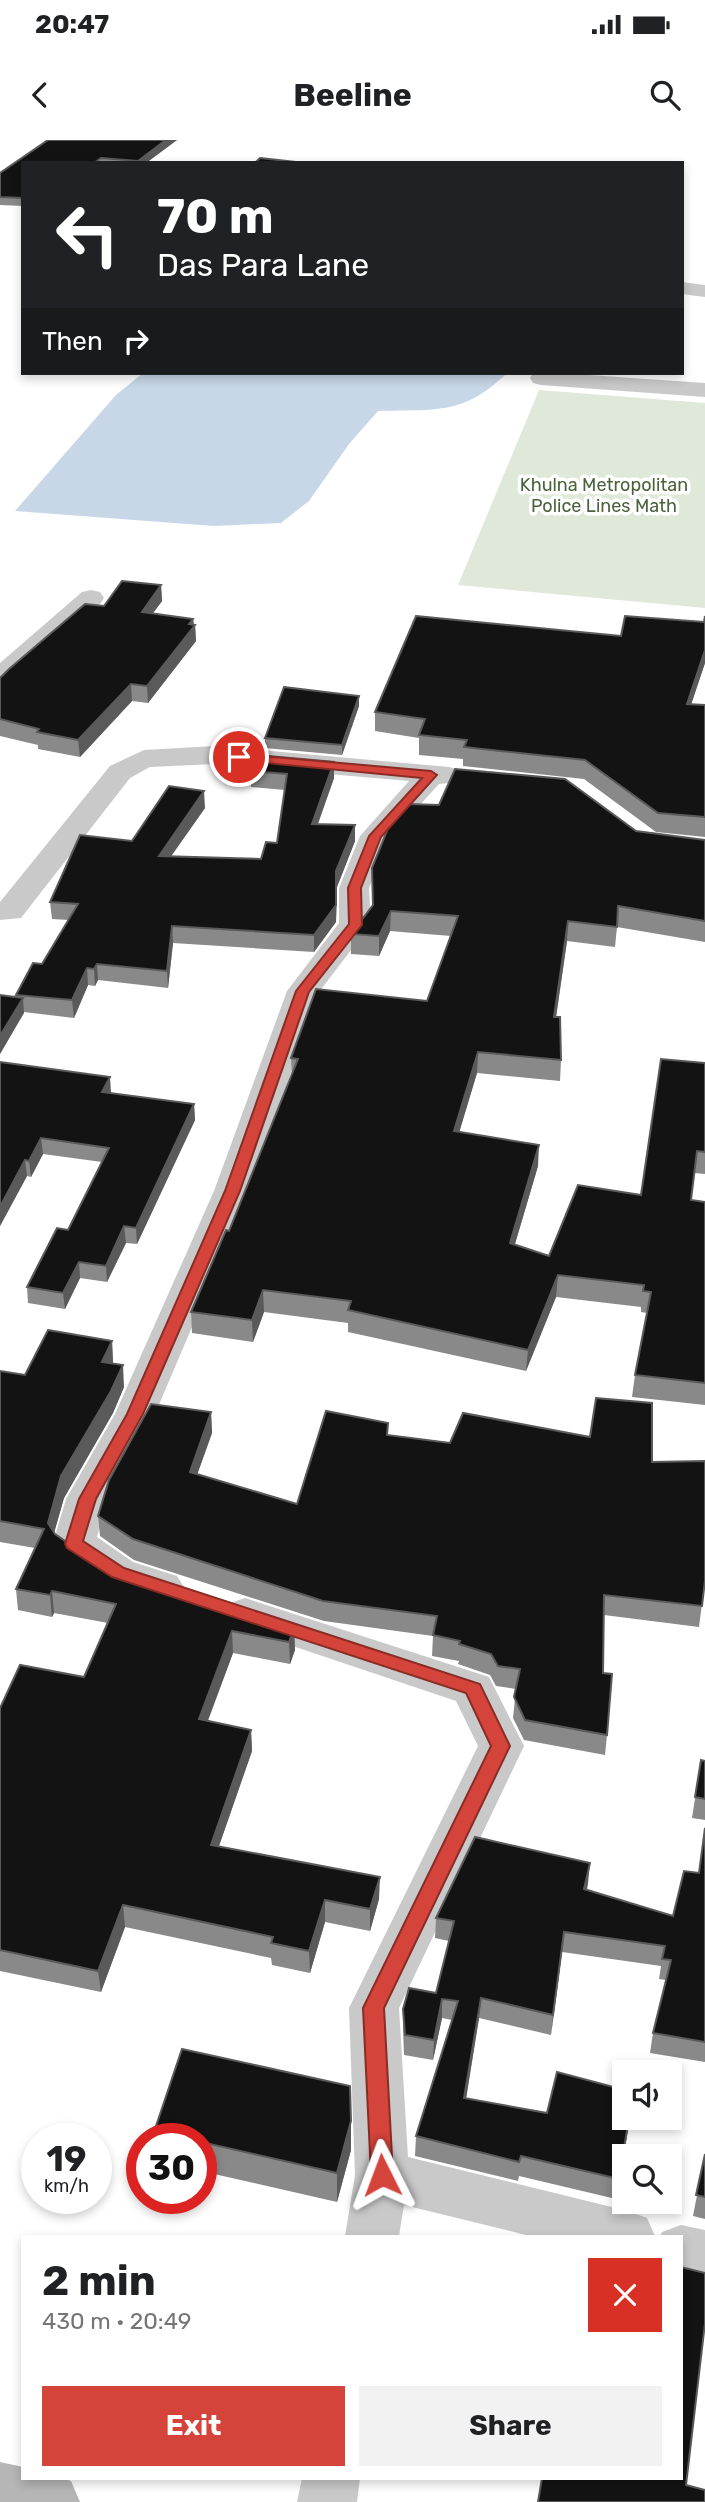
<!DOCTYPE html>
<meta charset="utf-8">
<style>
body{margin:0;font-family:Rubik,sans-serif;background:#f2f2f2;color:#202124;height:100vh;display:flex;flex-direction:column;font-size:26px;white-space:nowrap}
*{box-sizing:border-box;margin:0}
p{font-size:23px;color:#757577}
.icon{flex:none;width:38px;height:38px;fill:none;stroke:currentColor;stroke-width:2;stroke-linecap:round;stroke-linejoin:round}
.map{position:relative;flex:1;overflow:hidden}
.drawer{position:absolute;left:21px;top:2095px;width:662px;height:245px;display:flex;flex-direction:column;background:#fff;border-radius:0px;box-shadow:0 4px 10px #0003}
.drawer>*{flex:none}
.banner{position:absolute;left:21px;top:21px;width:663px;height:214px;border-radius:0px;box-shadow:0 4px 10px #0003;background:#202124;color:#fff;overflow:hidden}
.buttons{position:absolute;left:612px;top:1920px;display:grid;gap:14px}
.buttons a{display:grid;place-items:center;width:70px;height:70px;border-radius:0px;background:#fff;box-shadow:0 4px 10px #0003;font-size:35px}
.speed{position:absolute;left:21px;top:1983px;display:flex;gap:14px;font-size:35px;font-weight:700;text-align:center}
.speed>*{display:grid;place-content:center;width:91px;height:91px;border-radius:50%;background:#fff;box-shadow:0 4px 10px #0003;line-height:1}
.speed small{font-size:18px;font-weight:400}
.speed .limit{border:10px solid #d22;background:#fff;color:#111}
.pin{position:absolute;display:grid;place-items:center;width:60px;height:60px;color:#fff;margin:-30px;border:4px solid #fff;border-radius:50%;box-shadow:0 2px 7px #0007}
.me{position:absolute;width:77px;margin:-38px;rotate:357deg;stroke-linejoin:round;filter:drop-shadow(0 0 5px #0008)}
.turn{display:flex;align-items:center;gap:24px;height:147px;padding:0 21px;font-size:32px}
.turn .icon{width:91px;height:91px;stroke-width:2.5}
.turn b{display:block;font-size:49px;line-height:60px}
.then{display:flex;align-items:center;height:66px;padding:0 21px;background:#0003;gap:14px;font-size:26px}
.round{display:grid;place-items:center;flex:none;width:74px;height:74px;border-radius:0px;background:#f2f2f2}
.head{display:flex;align-items:center;justify-content:space-between;height:119px;padding:0 21px}
h1{font-size:42px;font-weight:700;line-height:52px}
.action{display:flex;gap:14px;margin-top:auto;padding:14px 21px}
.action a{flex:1;height:80px;border-radius:0px;background:#d5443b;color:#fff;font-size:28px;font-weight:700;line-height:80px;text-align:center}
.action a+a{background:#f2f2f2;color:#202124}
.status{display:flex;justify-content:space-between;align-items:center;height:49px;padding:0 35px;background:#fff;direction:ltr}
.status svg{height:19px;fill:currentColor}
header{display:flex;justify-content:space-between;align-items:center;height:91px;padding:0 21px;background:#fff;font-size:32px;font-weight:700}
.map>svg:first-child{display:block}
.green{fill:#e0e8da}
.water{fill:#c7d7e7}
.lines{fill:none;stroke-linecap:round;stroke-linejoin:round}
.street{fill:#c9c9c9;fill-rule:evenodd}
.secondary{fill:#b6b6b6;fill-rule:evenodd}
.wall{fill:#898989}
.shaded-wall{fill:#5a5a5a}
.building{fill:#131313;stroke:#5a5a5a;stroke-width:2}
.route{fill:#d5443b;stroke:#8a2c26;stroke-width:2}
.labels{text-anchor:middle;dominant-baseline:central;stroke-width:7;stroke-linejoin:round;paint-order:stroke}
.far-park-label{font-size:18px;fill:#4a633d;stroke:#fff}
</style>
<div class="status"><b>20:47</b><svg viewBox="0 0 49 12"><path d="M0 12V9h3v3zM5 12V6h3v6zM10 12V3h3v9zM15 12V0h3v12zM26 1h20v11H26zM47 4h2v5h-2z"/></svg></div>
<header><svg class="icon" aria-label="back" viewBox="0 0 24 24"><path d="M15 5l-7 7 7 7"/></svg>Beeline<svg class="icon" aria-label="search" viewBox="0 0 24 24"><circle cx="10" cy="10" r="6"/><path d="M15 15l6 6"/></svg></header>
<div class="map">
<svg width="705" height="2362" viewBox="0 0 705 2362">
<rect width="100%" height="100%" fill="#fff"/>
<polygon class="green" points="539,250 705,263 705,468 458,445"/>
<path class="water" d="M143,233H507C463,276 435,269 378,271L349,304L309,361L281,383L214,386L15,371L116,255Z"/>
<g class="lines">
<g class="street">
<polygon points="682,142 705,145 705,157 682,154"/>
<polygon points="533,233 560,233 705,243 705,257 541,245 533,243 530,238"/>
<polygon points="91,450 100,452 104,458 100,464 10,543 0,545 0,523 82,452"/>
<polygon points="215,606 449,627 459,630 464,636 459,642 439,644 389,699 369,748 371,784 319,852 250,1051 155,1274 108,1359 97,1397 133,1422 177,1436 184,1447 177,1458 162,1463 103,1444 59,1414 53,1403 66,1359 115,1274 214,1051 287,851 339,783 339,748 360,696 409,641 215,624 150,627 130,638 21,778 0,780 0,762 110,626 144,610"/>
<polygon points="245,1458 489,1537 524,1606 399,1868 408,2017 628,2071 647,2078 655,2096 530,2096 404,2065 399,2096 345,2096 355,2035 349,1868 478,1606 456,1561 230,1485 223,1474 230,1463"/>
<polygon points="681,2085 705,2090 705,2142 681,2135 681,2096 660,2096 662,2092"/>
<polygon points="302,2338 360,2338 357,2362 297,2362"/>
</g>
<polygon class="secondary" points="0,2322 23,2327 23,2338 63,2338 71,2341 80,2362 0,2362"/>
</g>
<g class="wall">
<polygon points="48,0 177,0 146,23 23,23 23,66 0,65 0,33"/>
<polygon points="161,445 162,461 153,473 193,479 194,485 195,485 196,501 148,563 132,561 80,617 38,609 38,605 0,596 0,538 104,466"/>
<polygon points="705,476 705,523 691,564 705,565 705,697 656,692 584,639 463,626 463,619 419,615 419,598 375,591 375,572 621,496 704,482"/>
<polygon points="359,566 342,615 265,608 265,598"/>
<polygon points="334,622 334,638 318,684 355,685 355,701 337,747 336,782 314,812 173,803 168,848 98,840 95,846 88,845 74,878 24,872 0,914 0,855 16,857 16,855 42,824 69,780 52,779 50,762 132,701 205,668 171,716 261,719 277,703 285,650 251,647 250,631"/>
<polygon points="636,691 705,700 705,802 617,787 615,807 567,801 556,877 561,920 560,941 477,933 459,992 538,1026 515,1104 549,1116 641,1055 705,923 705,1034 694,1033 691,1060 705,1062 705,1265 632,1257 635,1235 647,1173 641,1172 641,1167 556,1157 526,1231 348,1192 348,1183 264,1172 253,1202 192,1193 191,1172 229,1091 292,936 291,918 427,861 451,796 390,791 379,816 351,814 351,794 372,767 372,728"/>
<polygon points="0,922 111,953 194,964 195,980 137,1104 126,1103 107,1142 80,1138 65,1169 28,1163 27,1147 68,1090 102,1022 43,1014 31,1037 27,1036 0,1086"/>
<polygon points="112,1201 113,1223 124,1247 113,1273 64,1358 54,1392 55,1394 100,1425 294,1489 295,1510 290,1524 233,1513 208,1581 251,1590 252,1611 219,1706 379,1759 370,1791 325,1782 310,1833 272,1825 271,1818 125,1787 101,1852 0,1831 0,1568 84,1537 108,1483 54,1473 52,1477 18,1470 16,1449 35,1408 0,1402 0,1231 25,1235"/>
<polygon points="211,1272 212,1293 197,1334 297,1364 388,1295 450,1303 652,1322 705,1440 699,1487 604,1475 603,1533 607,1595 605,1615 524,1600 513,1578 516,1549 496,1546 490,1535 458,1524 459,1521 432,1516 433,1496 324,1481 134,1420 100,1396 98,1376"/>
<polygon points="701,1620 705,1621 705,1680 692,1678"/>
<polygon points="705,1686 705,1922 650,1913 653,1893 666,1840 659,1839 661,1826 562,1812 551,1895 479,1878 466,1958 547,1973 630,1978 616,2059 519,2036 518,2041 415,2016 416,1996 452,1880 442,1878 433,1920 404,1915 403,1889 403,1869 436,1853 449,1801 435,1798 436,1778 588,1743 587,1750 673,1776 699,1733"/>
<polygon points="351,1981 351,2010 337,2062 201,2031 201,1998 154,1998 154,1992"/>
<polygon points="705,2014 705,2079 693,2076"/>
</g>
<g class="shaded-wall">
<polygon points="166,0 177,0 146,23 138,23 138,21"/>
<polygon points="161,445 162,461 142,488 142,472"/>
<polygon points="193,479 194,487 195,485 196,501 148,563 147,546"/>
<polygon points="705,510 705,523 685,583 687,564"/>
<polygon points="131,544 132,561 80,617 78,600"/>
<polygon points="359,556 359,566 342,615 342,605"/>
<polygon points="334,622 334,638 312,700 312,684"/>
<polygon points="204,651 205,668 160,732 159,716"/>
<polygon points="355,685 355,701 337,747 336,782 314,812 314,795 336,731"/>
<polygon points="391,771 390,791 379,816 379,796"/>
<polygon points="568,781 567,801 553,898 554,877"/>
<polygon points="172,786 173,803 168,848 167,831"/>
<polygon points="97,824 98,840 95,846 94,829"/>
<polygon points="87,828 88,845 74,878 72,860"/>
<polygon points="23,858 24,873 0,914 0,896"/>
<polygon points="478,912 477,933 453,1013 454,991"/>
<polygon points="110,937 111,953 102,952"/>
<polygon points="194,964 195,980 137,1104 136,1088"/>
<polygon points="41,998 43,1014 31,1037 29,1021"/>
<polygon points="539,1005 538,1026 509,1124 510,1103"/>
<polygon points="25,1020 27,1036 0,1086 0,1067"/>
<polygon points="124,1086 126,1103 107,1142 106,1126"/>
<polygon points="79,1122 80,1138 65,1169 63,1153"/>
<polygon points="558,1135 556,1157 526,1231 528,1210"/>
<polygon points="263,1150 264,1172 253,1202 252,1180"/>
<polygon points="112,1201 113,1222 104,1243 102,1222"/>
<polygon points="123,1225 124,1247 113,1273 64,1358 51,1404 48,1383 61,1336"/>
<polygon points="211,1272 212,1293 191,1352 190,1332"/>
<polygon points="52,1451 54,1473 52,1477 50,1455"/>
<polygon points="294,1489 295,1510 290,1524 289,1502"/>
<polygon points="232,1491 233,1513 200,1601 199,1579"/>
<polygon points="251,1590 252,1611 212,1726 211,1705"/>
<polygon points="590,1723 588,1743 582,1770 584,1749"/>
<polygon points="380,1737 379,1759 370,1791 370,1769"/>
<polygon points="325,1760 325,1782 310,1833 309,1811"/>
<polygon points="123,1765 125,1787 101,1852 98,1831"/>
<polygon points="564,1792 562,1812 551,1895 553,1875"/>
<polygon points="481,1858 479,1878 463,1978 464,1958"/>
<polygon points="442,1859 442,1878 433,1920 434,1900"/>
<polygon points="629,1978 630,1978 616,2059 619,2039"/>
<polygon points="351,1981 351,2010 337,2062 337,2033"/>
</g>
<g class="building">
<polygon points="48,0 166,0 138,21 101,18 94,23 23,23 23,58 0,57 0,33"/>
<polygon points="260,18 305,23 255,23"/>
<polygon points="122,441 161,445 142,472 193,479 189,484 195,485 147,546 131,544 78,600 37,592 39,589 0,579 0,538 9,529 85,464 104,466"/>
<polygon points="416,476 621,496 625,476 704,482 705,476 705,510 687,564 705,565 705,677 658,673 585,620 464,607 467,600 419,595 425,579 375,572"/>
<polygon points="284,547 359,556 342,605 265,598"/>
<polygon points="257,615 334,622 312,684 355,685 336,731 336,765 314,795 172,786 167,831 97,824 94,829 87,828 72,860 16,855 33,823 42,824 78,764 50,762 80,695 132,701 169,646 204,651 159,716 261,719 266,702 277,703 287,634 250,631"/>
<polygon points="455,629 565,639 636,691 705,700 705,781 618,766 617,787 568,781 554,877 560,877 561,920 478,912 454,991 539,1005 510,1103 549,1116 578,1045 641,1055 661,919 705,923 705,1012 697,1011 691,1060 705,1062 705,1243 635,1235 651,1152 643,1151 644,1145 558,1135 528,1210 348,1170 351,1161 263,1150 252,1180 191,1172 226,1090 229,1091 298,919 291,918 316,849 427,861 458,776 391,771 379,796 351,794 373,765 372,728 391,681 407,664 439,665"/>
<polygon points="0,855 23,858 0,896"/>
<polygon points="0,922 110,937 102,952 194,964 136,1088 124,1086 106,1126 79,1122 63,1153 27,1147 57,1088 68,1090 109,1008 41,998 29,1021 25,1020 0,1067"/>
<polygon points="48,1190 112,1201 102,1222 123,1225 111,1251 61,1336 48,1383 55,1394 100,1425 294,1489 289,1502 232,1491 199,1579 251,1590 211,1705 380,1737 370,1769 325,1760 309,1811 271,1803 273,1797 123,1765 98,1831 0,1810 0,1568 20,1525 84,1537 116,1464 52,1451 50,1455 16,1449 44,1389 0,1381 0,1231 25,1235"/>
<polygon points="596,1258 652,1263 652,1322 705,1321 705,1440 702,1466 604,1455 603,1533 612,1534 607,1595 525,1580 514,1557 520,1529 498,1526 491,1514 459,1504 460,1501 433,1495 437,1476 323,1461 133,1399 98,1376 109,1340 151,1264 211,1272 190,1332 297,1364 326,1271 388,1283 387,1295 450,1303 463,1273 590,1297"/>
<polygon points="701,1620 705,1621 705,1659 695,1657"/>
<polygon points="705,1688 705,1902 653,1893 671,1820 662,1819 665,1806 564,1792 553,1875 481,1858 464,1958 547,1973 557,1932 625,1950 625,1978 629,1978 619,2039 521,2016 519,2022 416,1996 458,1861 442,1859 434,1900 405,1895 403,1869 409,1848 436,1853 454,1781 436,1778 475,1697 590,1723 584,1749 673,1776 684,1731 699,1733"/>
<polygon points="182,1909 350,1946 351,1981 337,2033 201,2002 201,1998 184,1998 154,1992"/>
<polygon points="705,2014 705,2057 696,2055"/>
<polygon points="681,2127 705,2133 705,2183 686,2345 705,2350 705,2362 538,2362 542,2338 681,2338"/>
</g>
<polygon class="route" points="239,614 431,631 437,635 381,697 361,748 362,785 309,852 240,1051 143,1274 96,1359 83,1401 124,1428 480,1544 510,1606 384,1868 393,2035 390,2042 382,2045 374,2042 371,2035 363,1868 491,1606 466,1553 112,1437 67,1408 65,1404 79,1359 127,1274 225,1051 296,851 349,784 348,748 369,696 422,638 235,620 235,615"/>
<g class="labels">
<g class="far-park-label">
<text x="604" y="345">Khulna Metropolitan<tspan x="604" dy="21">Police Lines Math</tspan></text>
</g>
</g>
</svg>
<div class="buttons">
<a><svg class="icon" aria-label="sound" viewBox="0 0 24 24"><path d="M4 9h4l5-4v14l-5-4H4zM17 9q2 3 0 6"/></svg></a>
<a><svg class="icon" aria-label="search" viewBox="0 0 24 24"><circle cx="10" cy="10" r="6"/><path d="M15 15l6 6"/></svg></a>
</div>
<div class="speed"><div>19<small>km/h</small></div><div class="limit">30</div></div>
<div class="pin" style="left:239px;top:617px;background:#d93025"><svg class="icon" aria-label="arrive" viewBox="0 0 24 24"><path d="M6 21V4h12l-3 4 3 4H6"/></svg></div>
<svg class="me" style="left:382px;top:2035px" viewBox="-20 -20 40 40"><path d="M0-17L14 15 0 8-14 15z" fill="#d5443b" stroke="#fff" stroke-width="4"/></svg>
<div class="banner">
<div class="turn"><svg class="icon" aria-label="left" viewBox="0 0 24 24"><path d="M17 20v-9H6M10 6l-5 5 5 5"/></svg><div><b>70 m</b>Das Para Lane</div></div>
<div class="then">Then<svg class="icon" aria-label="right" viewBox="0 0 24 24"><path d="M7 20v-9h11M14 6l5 5-5 5"/></svg></div>
</div>
<section class="drawer">
<div class="head"><div><h1>2 min</h1><p>430 m · 20:49</p></div><a class="round" style="background:#d93025;color:#fff"><svg class="icon" aria-label="close" viewBox="0 0 24 24"><path d="M6 6l12 12M18 6L6 18"/></svg></a></div>
<div class="action"><a>Exit</a><a>Share</a></div>
</section>
</div>
